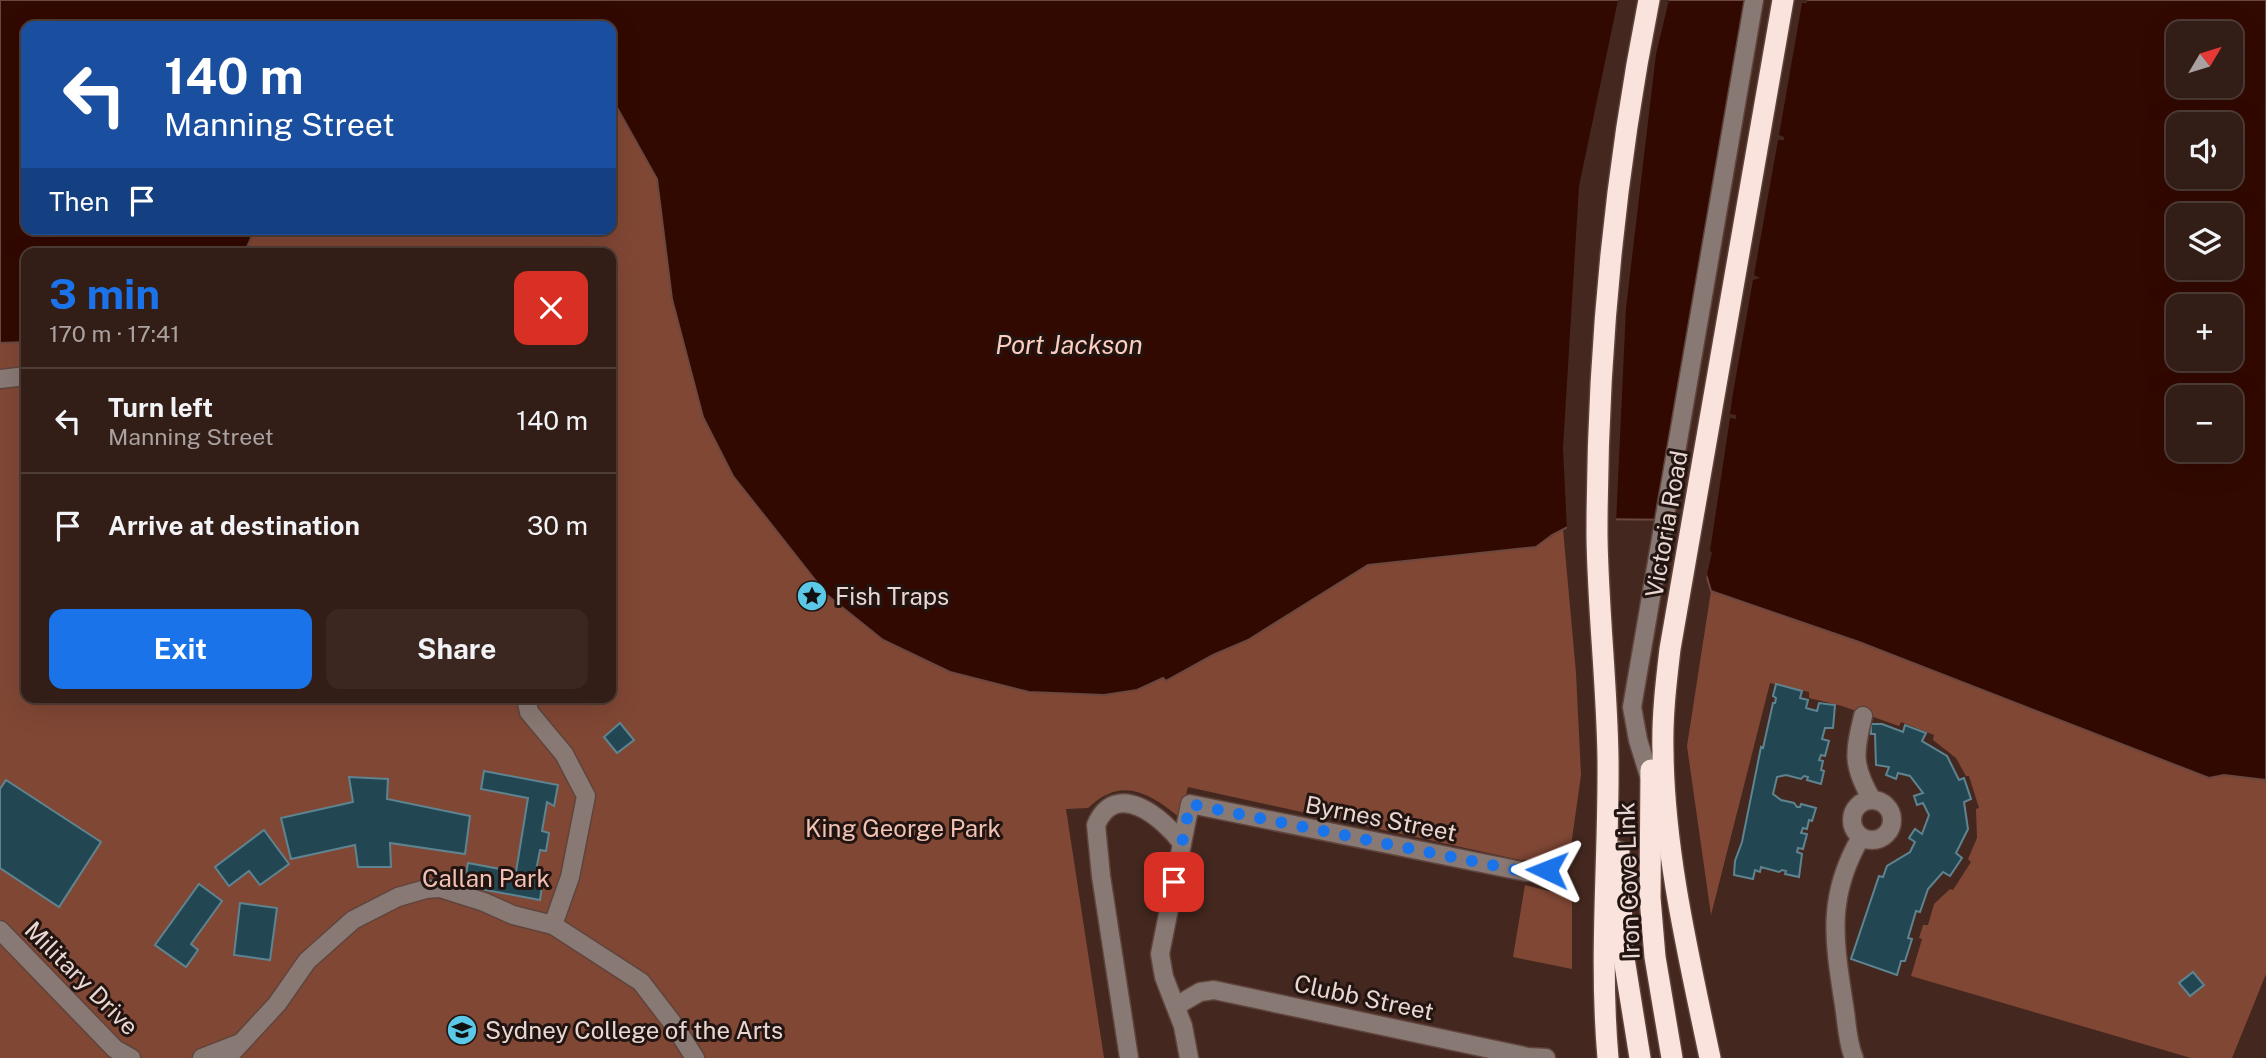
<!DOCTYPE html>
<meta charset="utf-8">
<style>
body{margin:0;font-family:"Public Sans",sans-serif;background:#3b2720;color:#f1f3f6;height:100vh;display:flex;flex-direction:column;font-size:26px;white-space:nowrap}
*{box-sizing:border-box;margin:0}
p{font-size:23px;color:#a9a2a1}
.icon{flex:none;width:38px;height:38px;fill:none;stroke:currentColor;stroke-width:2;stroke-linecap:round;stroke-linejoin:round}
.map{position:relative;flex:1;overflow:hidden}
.sheet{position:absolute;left:21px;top:248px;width:595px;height:455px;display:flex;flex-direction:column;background:#331e17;border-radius:14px;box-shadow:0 7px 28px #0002,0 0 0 2px #4e3c36}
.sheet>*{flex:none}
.top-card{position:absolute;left:21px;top:21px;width:595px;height:214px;border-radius:14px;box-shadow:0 7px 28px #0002,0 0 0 2px #4e3c36;background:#1a4fa0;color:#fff;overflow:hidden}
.needle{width:46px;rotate:52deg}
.fabs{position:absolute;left:2166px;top:21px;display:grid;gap:14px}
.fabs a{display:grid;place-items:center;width:77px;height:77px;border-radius:14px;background:#331e17;box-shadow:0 7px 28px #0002,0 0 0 2px #4e3c36;font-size:35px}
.pin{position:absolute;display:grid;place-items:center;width:60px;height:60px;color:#fff;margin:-30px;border-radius:14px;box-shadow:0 4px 10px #0006}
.me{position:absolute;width:77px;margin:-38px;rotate:272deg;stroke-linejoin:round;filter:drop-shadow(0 0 5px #0008)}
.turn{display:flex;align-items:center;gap:24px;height:147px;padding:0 28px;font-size:32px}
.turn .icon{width:91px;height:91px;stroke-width:2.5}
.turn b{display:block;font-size:49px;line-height:60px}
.then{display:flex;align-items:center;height:66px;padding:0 28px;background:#0003;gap:14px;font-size:26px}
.round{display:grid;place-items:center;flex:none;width:74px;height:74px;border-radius:14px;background:#3b2720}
.headline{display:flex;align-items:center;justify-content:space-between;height:119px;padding:0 28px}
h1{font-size:42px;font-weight:700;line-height:52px;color:#1a73e8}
.primary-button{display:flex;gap:14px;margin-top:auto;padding:14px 28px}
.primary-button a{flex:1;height:80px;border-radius:14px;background:#1a73e8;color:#fff;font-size:28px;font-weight:700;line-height:80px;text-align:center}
.primary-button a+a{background:#3b2720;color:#f1f3f6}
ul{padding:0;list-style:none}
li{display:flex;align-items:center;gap:21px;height:105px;padding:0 28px;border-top:2px solid #4e3c36}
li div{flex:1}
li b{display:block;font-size:26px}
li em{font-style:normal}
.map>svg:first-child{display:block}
.green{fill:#814735}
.water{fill:#320900;stroke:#6a473f;stroke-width:2;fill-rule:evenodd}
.pier{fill:#44281f}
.building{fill:#224752;stroke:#5e8491;stroke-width:2}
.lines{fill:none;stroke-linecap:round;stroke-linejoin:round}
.minor-casing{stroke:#5f443c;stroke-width:21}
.highway-casing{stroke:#5f443c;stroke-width:24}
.minor{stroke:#897974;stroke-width:18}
.highway{stroke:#fae3dc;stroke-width:21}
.route{stroke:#1a73e8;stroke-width:12;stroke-dasharray:0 21.6}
.labels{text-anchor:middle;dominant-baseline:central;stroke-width:6;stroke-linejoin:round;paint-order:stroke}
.street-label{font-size:24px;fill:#ebd7d2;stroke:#221511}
.poi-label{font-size:24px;fill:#ebd7d2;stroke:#221511;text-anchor:start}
.park-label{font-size:24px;fill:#f1c1b3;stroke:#221511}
.water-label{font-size:26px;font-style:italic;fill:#fdcdbf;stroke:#221511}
</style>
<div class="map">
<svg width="2266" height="1058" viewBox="0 0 2266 1058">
<rect width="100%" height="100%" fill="#44281f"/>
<g class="green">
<path d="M615,103L657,179L672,299L733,476L827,595L1137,690L1163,678L1166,681L1213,655L1248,640L1368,565L1536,547L1563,529L1576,673L1581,775L1571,846L1573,857H1570L1569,862L1520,860L1188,787L1180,818C1149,792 1121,776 1088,808L1066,809L1104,1058H0V343L26,342V698H611V254H244L255,229H611V104Z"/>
<polygon points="1711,591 1859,642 2209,778 2224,775 2266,780 2266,974 2232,1058 2191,1058 1911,976 1922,939 1919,938 1923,925 1928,925 1934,904 1950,889 1953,890 1971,862 1968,859 1977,838 1976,809 1979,808 1969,776 1966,776 1956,758 1933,740 1934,735 1901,722 1899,726 1842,706 1809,698 1809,692 1770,683 1711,915 1687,746"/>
<polygon points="1525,885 1572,897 1572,969 1513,957"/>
</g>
<path class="water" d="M0,0H2266V780L2224,775L2209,778L1859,642L1711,591L1690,520L1583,519L1552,535L1536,547L1368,565L1248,640L1213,655L1166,681L1163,678L1137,690L1104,695L1029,692L950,672L883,640L827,595L733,476L703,417L672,299L657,179L615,104H611V26H26V229H255L244,254H26V342L0,343ZM2179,33H2231V86H2179ZM2179,124H2231V177H2179ZM2179,215H2231V268H2179ZM2179,306H2231V359H2179ZM2179,397H2231V450H2179Z"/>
<g class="pier">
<polygon points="1618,0 1669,0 1656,54 1626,308 1616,523 1584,523 1567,531 1563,448 1579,186"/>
<polygon points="1750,0 1807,0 1807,3 1802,3 1779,135 1784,137 1784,140 1778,140 1754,275 1760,278 1753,280 1733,393 1730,414 1736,415 1736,419 1730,418 1710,551 1712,552 1705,584 1688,524 1659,524 1675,405 1679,406 1727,131 1723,130 1723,127 1727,127"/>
</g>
<g class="building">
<polygon points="1776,684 1802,691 1800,698 1808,700 1806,708 1817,711 1819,703 1835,705 1833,728 1825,728 1822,739 1829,741 1825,756 1821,755 1819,760 1823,761 1821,770 1824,771 1821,784 1807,780 1808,777 1804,776 1801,779 1786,775 1777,777 1773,794 1781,800 1794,803 1797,807 1800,807 1801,804 1816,808 1812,821 1809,820 1807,829 1803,828 1801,833 1807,834 1803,849 1798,848 1797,852 1802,854 1799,877 1785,874 1786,871 1782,870 1779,872 1761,867 1760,872 1755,870 1753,879 1734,875 1735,861 1742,842 1761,747 1763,748 1773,703 1775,703 1776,698 1773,696"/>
<polygon points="620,723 634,740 617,753 604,737"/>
<polygon points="1871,724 1882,724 1903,732 1905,725 1926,733 1922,741 1947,756 1959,780 1964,778 1971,799 1964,802 1968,829 1956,853 1962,858 1950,876 1943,872 1928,889 1920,912 1916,911 1908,938 1912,939 1905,961 1901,961 1897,975 1851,959 1879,876 1883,877 1887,866 1910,852 1915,842 1909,838 1915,829 1922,834 1929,815 1923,803 1917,805 1914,796 1923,793 1910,776 1898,773 1896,779 1886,775 1889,767 1876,765 1875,734 1871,734"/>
<polygon points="484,771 558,785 554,806 547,802 542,831 549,833 546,851 540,850 535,876 543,878 540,900 464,886 468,863 516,872 528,798 481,789"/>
<polygon points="349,777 388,779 387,799 470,816 465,854 390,843 391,867 358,867 355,845 291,859 281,818 353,802"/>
<polygon points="6,780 101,842 59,907 0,868 0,789"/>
<polygon points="264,830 289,864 260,885 249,871 229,886 215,867"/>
<polygon points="199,884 222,901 191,944 198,950 186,967 155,945"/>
<polygon points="240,903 277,908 270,960 234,955"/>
<polygon points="2193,972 2204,985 2190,996 2179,983"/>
</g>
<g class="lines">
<g class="minor-casing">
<g id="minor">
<polyline points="0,379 26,376"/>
<polyline points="526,698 529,712 564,754 586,796 570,877 553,925"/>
<path d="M1863,716C1854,754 1852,765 1872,800"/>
<polyline points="1651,782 1638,740 1632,707 1754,0"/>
<circle cx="1872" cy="820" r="20"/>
<polyline points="0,930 115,1049 131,1058"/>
<polyline points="1176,1006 1200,992 1214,990 1528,1057 1546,1058"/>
<polyline points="202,1058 238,1044"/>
<polyline points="227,1058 277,1004 307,961 353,920 398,897 426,889 440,888 484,902 513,915 553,925 641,982 674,1025 695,1058"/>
<path d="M1129,1058L1101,876L1096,825C1116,778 1163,818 1182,843"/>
<polyline points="1189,1058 1183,1026 1164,977 1160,954 1190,804 1526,872 1547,870 1559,861"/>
<path d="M1854,1058C1847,1042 1847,1022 1844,1005C1834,940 1826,897 1861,837"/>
</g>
</g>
<g class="highway-casing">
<g id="highway">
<polyline points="1651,770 1650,898 1655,957 1672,1058"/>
<polyline points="1619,852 1623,952 1640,1058"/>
<path d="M1608,1058C1599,956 1609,860 1608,759C1607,685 1598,610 1597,536C1597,356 1614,176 1649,0"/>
<path d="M1710,1058C1689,957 1664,854 1663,751C1662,717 1666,683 1670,649L1783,0"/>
</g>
</g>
<use href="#minor" class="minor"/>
<use href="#highway" class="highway"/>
</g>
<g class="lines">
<polyline class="route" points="1174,882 1190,804 1521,871 1547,870"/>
</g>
<defs>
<g id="sight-disc" transform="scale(1.575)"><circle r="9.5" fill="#5bc8e7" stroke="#221511"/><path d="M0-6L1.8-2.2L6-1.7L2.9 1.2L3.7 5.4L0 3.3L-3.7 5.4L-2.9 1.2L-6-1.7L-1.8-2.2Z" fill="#111"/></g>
<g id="university-disc" transform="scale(1.575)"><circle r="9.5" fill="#5bc8e7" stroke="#221511"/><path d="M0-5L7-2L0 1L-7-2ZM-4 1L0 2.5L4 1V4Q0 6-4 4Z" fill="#111"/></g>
</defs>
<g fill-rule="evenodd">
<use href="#sight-disc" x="812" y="596"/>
<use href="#university-disc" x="462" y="1030"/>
</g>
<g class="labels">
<g class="street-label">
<text transform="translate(1666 524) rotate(-80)">Victoria Road</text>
<text transform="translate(1381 818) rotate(11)">Byrnes Street</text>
<text transform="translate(1628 881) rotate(-92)">Iron Cove Link</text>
<text transform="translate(82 978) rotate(45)">Military Drive</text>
<text transform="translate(1364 997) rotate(12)">Clubb Street</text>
</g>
<g class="poi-label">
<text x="835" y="596">Fish Traps</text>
<text x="485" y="1030">Sydney College of the Arts</text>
</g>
<g class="park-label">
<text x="903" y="828">King George Park</text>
<text x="486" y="878">Callan Park</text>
</g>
<g class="water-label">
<text x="1069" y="344">Port Jackson</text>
</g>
</g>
</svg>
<div class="fabs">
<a><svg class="needle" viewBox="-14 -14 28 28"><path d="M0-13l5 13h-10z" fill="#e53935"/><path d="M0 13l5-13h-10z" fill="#a9a2a1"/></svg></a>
<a><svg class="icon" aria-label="sound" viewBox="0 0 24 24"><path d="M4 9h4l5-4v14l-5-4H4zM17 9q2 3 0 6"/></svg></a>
<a><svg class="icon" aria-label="layers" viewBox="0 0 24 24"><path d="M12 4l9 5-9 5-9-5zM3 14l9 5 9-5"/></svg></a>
<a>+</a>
<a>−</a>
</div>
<div class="pin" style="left:1174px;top:882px;background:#d93025"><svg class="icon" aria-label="arrive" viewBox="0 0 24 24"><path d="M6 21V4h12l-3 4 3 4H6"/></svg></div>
<svg class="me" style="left:1547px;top:870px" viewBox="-20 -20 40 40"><path d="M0-17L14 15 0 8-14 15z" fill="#1a73e8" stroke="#fff" stroke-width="4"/></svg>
<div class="top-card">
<div class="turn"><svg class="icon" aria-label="left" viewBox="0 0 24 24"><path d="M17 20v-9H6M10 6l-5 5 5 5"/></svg><div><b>140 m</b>Manning Street</div></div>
<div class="then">Then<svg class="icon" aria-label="arrive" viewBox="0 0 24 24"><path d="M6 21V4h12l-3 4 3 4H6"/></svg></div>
</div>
<section class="sheet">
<div class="headline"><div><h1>3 min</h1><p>170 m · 17:41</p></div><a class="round" style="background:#d93025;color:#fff"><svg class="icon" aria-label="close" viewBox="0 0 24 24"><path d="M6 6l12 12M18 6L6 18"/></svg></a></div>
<ul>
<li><svg class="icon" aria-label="left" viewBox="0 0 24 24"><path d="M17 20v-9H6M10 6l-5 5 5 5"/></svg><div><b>Turn left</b><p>Manning Street</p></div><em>140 m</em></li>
<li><svg class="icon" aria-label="arrive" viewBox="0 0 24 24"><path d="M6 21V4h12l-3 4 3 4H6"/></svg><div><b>Arrive at destination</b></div><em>30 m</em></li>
</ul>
<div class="primary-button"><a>Exit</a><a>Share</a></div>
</section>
</div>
